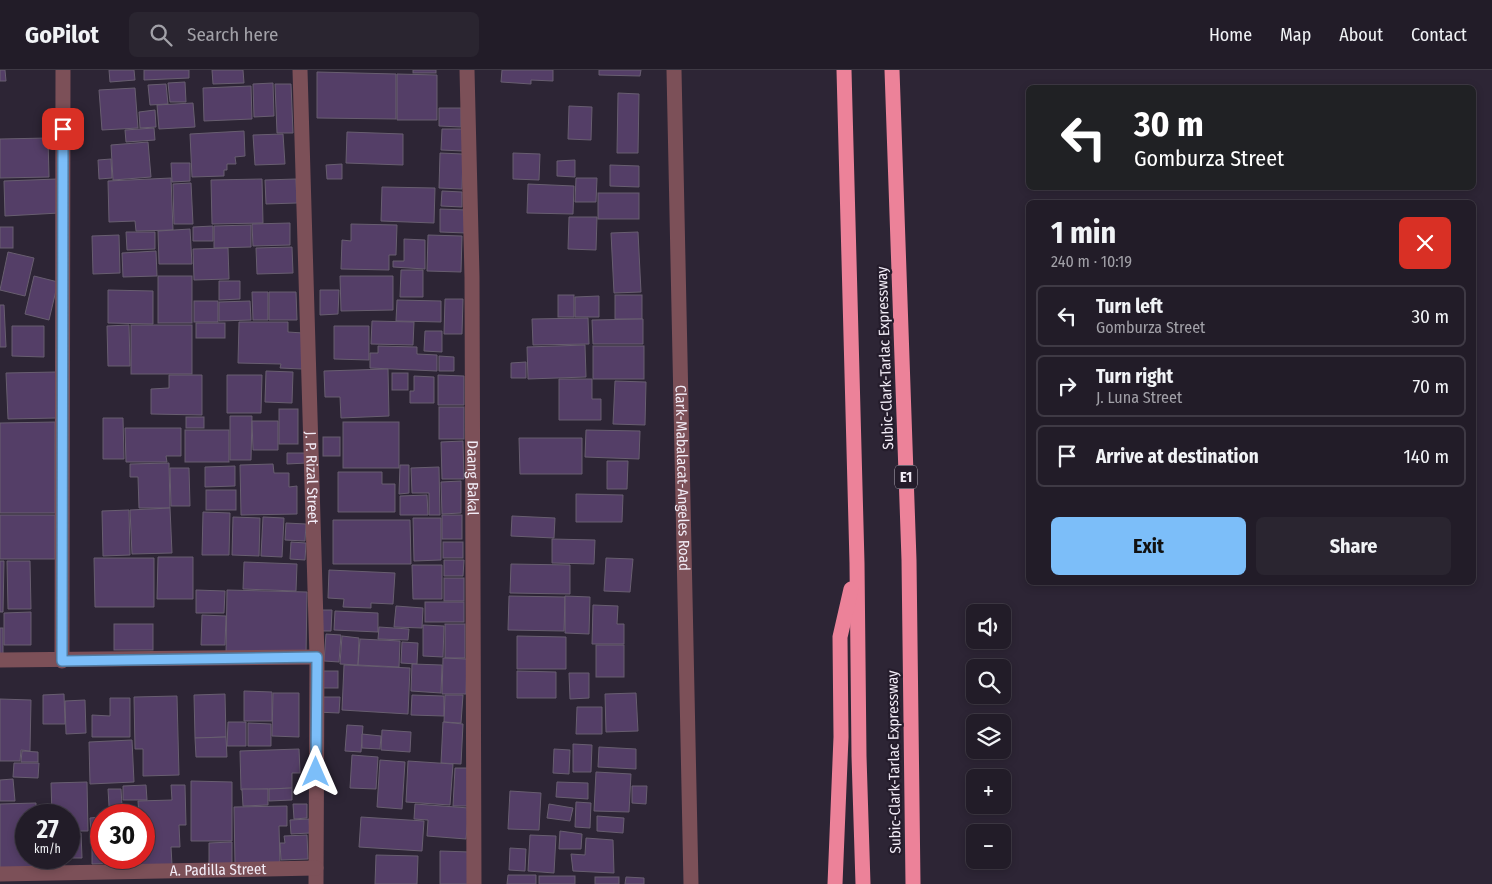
<!DOCTYPE html>
<meta charset="utf-8">
<style>
body{margin:0;font-family:"Fira Sans Condensed",sans-serif;background:#2a2530;color:#f1f3f6;height:100vh;display:flex;flex-direction:column;font-size:19px;white-space:nowrap}
*{box-sizing:border-box;margin:0}
p{font-size:16px;color:#a2a1a8}
.icon{flex:none;width:28px;height:28px;fill:none;stroke:currentColor;stroke-width:2;stroke-linecap:round;stroke-linejoin:round}
.map{position:relative;flex:1;overflow:hidden}
.details{position:absolute;left:1026px;top:130px;width:450px;height:385px;display:flex;flex-direction:column;background:#221c28;border-radius:8px;box-shadow:0 2px 8px #0003,0 0 0 1px #3f3a45}
.details>*{flex:none}
.banner{position:absolute;left:1026px;top:15px;width:450px;height:105px;border-radius:8px;box-shadow:0 2px 8px #0003,0 0 0 1px #3f3a45;background:#202124;color:#fff;overflow:hidden}
.fabs{position:absolute;left:966px;top:534px;display:grid;gap:10px}
.fabs a{display:grid;place-items:center;width:45px;height:45px;border-radius:8px;background:#221c28;box-shadow:0 2px 8px #0003,0 0 0 1px #3f3a45;font-size:25px}
.speed{position:absolute;left:15px;top:734px;display:flex;gap:10px;font-size:25px;font-weight:700;text-align:center}
.speed>*{display:grid;place-content:center;width:65px;height:65px;border-radius:50%;background:#221c28;box-shadow:0 2px 8px #0003,0 0 0 1px #3f3a45;line-height:1}
.speed small{font-size:12px;font-weight:400}
.speed .limit{border:8px solid #d22;background:#fff;color:#111}
.pin{position:absolute;display:grid;place-items:center;width:42px;height:42px;color:#fff;margin:-21px;border-radius:10px;box-shadow:0 2px 8px #0006}
.me{position:absolute;width:55px;margin:-28px;rotate:0deg;stroke-linejoin:round;filter:drop-shadow(0 0 4px #0008)}
.turn{display:flex;align-items:center;gap:18px;height:105px;padding:0 25px;font-size:22px}
.turn .icon{width:65px;height:65px;stroke-width:2.5}
.turn b{display:block;font-size:35px;line-height:42px}
.round{display:grid;place-items:center;flex:none;width:52px;height:52px;border-radius:8px;background:#2a2530}
.head{display:flex;align-items:center;justify-content:space-between;height:85px;padding:0 25px}
h1{font-size:30px;font-weight:700;line-height:38px}
.cta{display:flex;gap:10px;margin-top:auto;padding:10px 25px}
.cta a{flex:1;height:58px;border-radius:8px;background:#7cbef9;color:#111;font-size:20px;font-weight:700;line-height:58px;text-align:center}
.cta a+a{background:#2a2530;color:#f1f3f6}
ul{padding:0;list-style:none}
li{display:flex;align-items:center;gap:15px;height:62px;margin:0 10px 8px;padding:0 15px;border:2px solid #3f3a45;border-radius:8px}
li div{flex:1}
li b{display:block;font-size:19px}
li em{font-style:normal}
header{display:flex;align-items:center;gap:30px;box-sizing:border-box;height:70px;padding:0 25px;background:#221c28;border-bottom:1px solid #3f3a45}
header strong{font-size:24px}
nav{display:flex;gap:28px;margin-inline-start:auto;font-size:18px}
.search{width:350px;height:45px;background:#2a2530;display:flex;align-items:center;gap:12px;box-sizing:border-box;padding:0 18px;border-radius:8px;color:#a2a1a8;font-size:19px}
.map>svg:first-child{display:block}
.building{fill:#543e67;stroke:#685e70}
.lines{fill:none;stroke-linecap:round;stroke-linejoin:round}
.minor{stroke:#7c5058;stroke-width:15}
.highway{stroke:#ec8299;stroke-width:15}
.route-casing{stroke:#517ca2;stroke-width:12}
.route{stroke:#7cbef9;stroke-width:9}
.labels{text-anchor:middle;dominant-baseline:central;stroke-width:4.5;stroke-linejoin:round;paint-order:stroke}
.shield{fill:#241c2b;stroke:#b4aeba;stroke-width:1}
.shield-label{font-size:14px;font-weight:bold;fill:#f2ecf7}
.street-label{font-size:15px;fill:#f2ecf7;stroke:#241c2b}
</style>
<header>
<strong>GoPilot</strong>
<div class="search"><svg class="icon" aria-label="search" viewBox="0 0 24 24"><circle cx="10" cy="10" r="6"/><path d="M15 15l6 6"/></svg>Search here</div>
<nav><a>Home</a><a>Map</a><a>About</a><a>Contact</a></nav>
</header>
<div class="map">
<svg width="1492" height="814" viewBox="0 0 1492 814">
<rect width="100%" height="100%" fill="#2d2535"/>
<g class="building">
<polygon points="0,0 5,0 6,11 0,11"/>
<polygon points="109,0 134,0 135,10 110,12"/>
<polygon points="144,0 189,0 189,8 144,10"/>
<polygon points="212,0 243,0 244,13 213,14"/>
<rect x="413" y="0" width="23" height="3"/>
<polygon points="502,0 553,0 553,11 531,10 531,14 501,12"/>
<polygon points="599,0 641,0 640,6 599,5"/>
<polygon points="317,2 396,4 396,49 317,48"/>
<polygon points="397,4 437,5 437,50 397,50"/>
<polygon points="185,12 186,32 170,32 168,13"/>
<polygon points="273,13 274,46 254,47 253,14"/>
<polygon points="166,14 168,34 150,35 148,15"/>
<polygon points="275,14 291,14 293,63 277,63"/>
<polygon points="251,16 252,49 204,51 203,18"/>
<polygon points="135,18 138,58 102,60 99,20"/>
<polygon points="618,23 639,24 638,83 617,83"/>
<polygon points="193,33 195,57 159,59 157,35"/>
<polygon points="569,36 592,37 591,70 568,69"/>
<polygon points="439,38 461,38 461,57 439,56"/>
<polygon points="155,40 156,57 140,58 139,42"/>
<polygon points="154,58 155,70 126,72 125,60"/>
<polygon points="442,59 464,59 463,81 441,80"/>
<polygon points="244,61 245,86 235,87 236,94 227,94 227,100 224,100 224,106 192,107 190,64"/>
<polygon points="347,62 403,64 403,95 346,93"/>
<polygon points="283,64 285,94 255,95 253,65"/>
<polygon points="48,68 49,107 0,108 0,69"/>
<polygon points="148,72 151,107 113,110 111,75"/>
<polygon points="440,83 463,84 462,119 439,118"/>
<polygon points="513,83 540,84 539,110 513,109"/>
<polygon points="111,89 112,108 99,109 98,90"/>
<polygon points="575,90 575,107 557,106 557,91"/>
<polygon points="171,93 190,93 190,111 172,112"/>
<polygon points="342,94 342,109 327,109 326,95"/>
<polygon points="610,95 639,96 639,117 610,116"/>
<polygon points="171,108 173,160 136,161 135,151 109,152 108,111"/>
<polygon points="576,108 597,108 596,132 575,132"/>
<polygon points="57,109 59,143 5,146 4,111"/>
<polygon points="262,109 263,153 212,154 211,110"/>
<polygon points="296,109 297,133 266,134 265,110"/>
<polygon points="191,113 193,154 174,154 173,114"/>
<polygon points="528,114 574,116 573,144 527,143"/>
<polygon points="382,117 435,118 434,153 381,151"/>
<polygon points="442,121 462,122 462,137 441,136"/>
<rect x="598" y="123" width="41" height="26"/>
<polygon points="440,139 467,140 466,163 440,162"/>
<polygon points="569,147 597,147 596,180 568,179"/>
<polygon points="290,153 290,175 253,176 252,154"/>
<polygon points="351,154 397,155 396,185 389,185 389,200 341,199 342,170 351,171"/>
<polygon points="251,155 251,177 214,178 214,156"/>
<polygon points="213,156 213,171 193,171 193,157"/>
<rect x="0" y="157" width="13" height="21"/>
<polygon points="190,159 192,194 159,194 158,161"/>
<polygon points="126,162 155,162 155,179 127,180"/>
<polygon points="638,162 641,222 614,223 611,163"/>
<polygon points="119,165 120,203 93,204 92,166"/>
<polygon points="428,165 462,166 461,202 427,201"/>
<polygon points="404,169 425,170 425,199 393,197 393,191 404,191"/>
<polygon points="292,177 293,203 257,204 256,178"/>
<polygon points="228,178 229,209 194,210 193,179"/>
<polygon points="156,181 157,206 123,207 122,183"/>
<polygon points="8,182 34,188 25,226 0,220"/>
<polygon points="401,200 423,200 423,227 400,227"/>
<polygon points="34,206 58,212 49,250 25,244"/>
<rect x="158" y="206" width="34" height="47"/>
<polygon points="340,206 393,206 393,240 341,241"/>
<polygon points="219,211 240,211 240,229 219,230"/>
<polygon points="108,220 153,221 153,254 108,253"/>
<polygon points="320,220 339,220 338,244 320,245"/>
<polygon points="252,222 268,222 268,250 253,250"/>
<polygon points="269,222 296,222 297,250 269,250"/>
<rect x="558" y="225" width="16" height="22"/>
<rect x="615" y="225" width="27" height="24"/>
<polygon points="599,226 599,247 575,247 575,227"/>
<polygon points="445,229 463,229 462,264 444,264"/>
<polygon points="397,230 441,231 441,252 396,251"/>
<rect x="194" y="231" width="24" height="21"/>
<polygon points="250,231 251,250 219,251 219,232"/>
<polygon points="0,235 4,235 6,277 0,277"/>
<polygon points="588,248 589,274 533,275 532,249"/>
<polygon points="643,249 643,274 593,274 592,250"/>
<polygon points="372,251 414,252 413,275 371,274"/>
<polygon points="239,252 288,252 288,262 303,263 302,299 280,298 281,294 238,293"/>
<rect x="196" y="253" width="29" height="15"/>
<polygon points="129,255 130,296 108,296 107,256"/>
<rect x="131" y="255" width="61" height="49"/>
<polygon points="12,256 44,256 44,287 12,286"/>
<polygon points="334,256 369,256 369,290 334,289"/>
<polygon points="425,261 442,261 442,282 424,281"/>
<polygon points="585,275 586,307 528,309 527,277"/>
<polygon points="378,276 417,277 417,284 437,285 437,301 370,298 370,283 378,283"/>
<rect x="593" y="276" width="51" height="33"/>
<polygon points="439,286 454,287 454,301 439,301"/>
<polygon points="526,292 526,308 511,308 511,293"/>
<polygon points="388,299 389,346 341,348 340,327 325,327 324,301"/>
<polygon points="266,301 293,302 292,333 265,332"/>
<polygon points="56,302 57,348 8,349 6,303"/>
<rect x="392" y="303" width="16" height="17"/>
<polygon points="169,305 202,305 202,345 151,344 151,319 169,318"/>
<polygon points="227,305 262,305 261,343 227,343"/>
<polygon points="438,305 464,306 464,335 438,335"/>
<polygon points="414,306 434,307 434,333 410,333 410,321 414,321"/>
<polygon points="559,309 592,309 592,329 601,329 601,350 559,350"/>
<polygon points="615,311 646,312 645,355 613,354"/>
<rect x="439" y="337" width="25" height="32"/>
<rect x="279" y="339" width="19" height="35"/>
<polygon points="230,346 252,346 251,390 230,390"/>
<rect x="186" y="347" width="18" height="11"/>
<polygon points="103,348 123,348 124,389 103,389"/>
<polygon points="252,351 278,351 278,380 253,380"/>
<polygon points="55,352 55,443 0,443 0,353"/>
<rect x="343" y="352" width="56" height="46"/>
<polygon points="125,358 181,358 181,386 166,386 167,392 126,392"/>
<rect x="185" y="360" width="44" height="32"/>
<polygon points="586,360 640,361 639,389 585,387"/>
<rect x="323" y="367" width="17" height="19"/>
<polygon points="519,368 582,368 582,404 520,404"/>
<polygon points="463,371 464,409 442,409 441,372"/>
<polygon points="287,383 307,383 307,393 287,394"/>
<polygon points="607,391 628,391 627,419 607,419"/>
<polygon points="169,393 170,438 139,438 138,407 130,407 130,394"/>
<polygon points="273,394 274,403 289,403 289,417 297,416 297,444 241,445 240,395"/>
<polygon points="400,395 409,395 409,423 399,424"/>
<polygon points="235,396 235,416 205,417 205,397"/>
<polygon points="439,397 440,445 429,445 429,423 412,423 411,398"/>
<polygon points="170,398 189,398 190,436 171,436"/>
<polygon points="338,402 382,402 382,414 395,414 395,442 338,442"/>
<polygon points="461,411 461,443 442,444 441,412"/>
<rect x="206" y="420" width="30" height="20"/>
<polygon points="576,424 623,425 622,452 576,452"/>
<polygon points="427,425 428,445 400,445 400,426"/>
<polygon points="170,438 172,483 132,484 130,440"/>
<polygon points="129,440 130,485 103,486 102,441"/>
<polygon points="203,442 230,443 229,485 202,485"/>
<rect x="0" y="445" width="55" height="44"/>
<rect x="442" y="445" width="20" height="24"/>
<polygon points="512,446 555,448 554,468 511,466"/>
<polygon points="233,447 260,448 259,486 232,485"/>
<polygon points="263,447 284,448 282,487 261,486"/>
<polygon points="413,448 441,448 441,490 414,491"/>
<polygon points="333,450 410,450 411,494 333,494"/>
<polygon points="286,453 306,454 305,471 285,470"/>
<polygon points="552,469 595,470 594,494 552,493"/>
<polygon points="291,472 306,473 305,490 290,489"/>
<rect x="443" y="472" width="20" height="16"/>
<polygon points="158,487 193,487 193,529 157,529"/>
<polygon points="94,488 154,488 154,537 95,537"/>
<polygon points="606,488 633,489 630,522 604,521"/>
<polygon points="444,490 464,490 463,506 444,506"/>
<polygon points="0,491 4,491 3,542 0,542"/>
<polygon points="7,491 30,491 31,539 8,539"/>
<polygon points="244,492 297,494 296,521 243,519"/>
<polygon points="511,494 570,495 570,524 510,523"/>
<polygon points="412,495 442,495 442,529 413,529"/>
<polygon points="329,500 395,503 393,534 371,533 371,538 343,537 344,529 328,528"/>
<rect x="444" y="508" width="20" height="23"/>
<polygon points="196,520 225,521 224,543 196,543"/>
<polygon points="227,520 307,522 306,586 226,584"/>
<polygon points="509,526 565,527 564,561 508,560"/>
<polygon points="565,526 590,527 589,564 565,563"/>
<rect x="425" y="532" width="39" height="20"/>
<polygon points="593,535 618,536 617,554 624,554 624,574 592,574"/>
<polygon points="396,536 423,538 422,558 394,557"/>
<polygon points="322,540 332,540 331,561 320,561"/>
<polygon points="335,541 378,543 378,562 334,560"/>
<polygon points="31,542 31,575 4,575 4,543"/>
<polygon points="202,545 226,546 225,575 201,575"/>
<rect x="114" y="554" width="39" height="26"/>
<rect x="445" y="554" width="20" height="34"/>
<polygon points="423,555 444,556 443,587 423,586"/>
<polygon points="379,557 409,559 408,570 378,569"/>
<rect x="0" y="558" width="3" height="27"/>
<polygon points="326,564 341,565 339,592 324,591"/>
<polygon points="342,566 359,568 358,595 340,594"/>
<polygon points="517,566 566,567 566,599 517,599"/>
<polygon points="360,569 400,571 399,597 358,595"/>
<polygon points="402,572 418,573 417,594 401,593"/>
<rect x="596" y="575" width="28" height="32"/>
<polygon points="443,588 467,589 466,624 442,624"/>
<polygon points="412,594 442,595 441,623 411,621"/>
<polygon points="344,595 410,598 408,644 342,640"/>
<rect x="318" y="601" width="20" height="17"/>
<polygon points="517,601 556,602 556,628 517,628"/>
<polygon points="569,603 589,603 589,628 570,629"/>
<polygon points="244,621 272,622 272,651 244,651"/>
<polygon points="273,623 299,623 299,667 272,666"/>
<polygon points="636,623 638,661 606,662 605,624"/>
<polygon points="64,624 65,654 43,654 43,625"/>
<polygon points="225,624 226,667 195,668 194,625"/>
<polygon points="412,625 444,626 444,646 411,645"/>
<polygon points="445,625 463,625 461,653 444,652"/>
<polygon points="177,626 179,705 143,706 143,679 135,679 134,627"/>
<polygon points="317,627 340,627 339,643 316,642"/>
<polygon points="110,628 130,628 130,667 92,667 92,645 110,646"/>
<polygon points="0,629 31,630 30,681 21,680 20,691 0,691"/>
<polygon points="85,630 86,663 66,664 65,631"/>
<polygon points="577,637 602,637 602,664 576,664"/>
<polygon points="228,652 246,652 246,676 227,676"/>
<polygon points="443,652 463,654 461,694 441,693"/>
<polygon points="248,653 271,654 271,676 248,676"/>
<polygon points="347,655 363,656 361,682 345,681"/>
<polygon points="382,660 411,662 410,682 381,680"/>
<polygon points="362,664 381,666 380,679 362,678"/>
<polygon points="226,667 227,687 196,687 195,668"/>
<polygon points="132,670 134,712 90,714 89,672"/>
<polygon points="573,674 592,675 591,702 573,702"/>
<polygon points="599,677 636,679 636,699 598,697"/>
<polygon points="299,679 300,703 292,703 292,718 241,720 240,681"/>
<polygon points="554,679 570,680 569,704 553,703"/>
<polygon points="22,681 38,682 38,692 21,692"/>
<polygon points="352,685 378,687 376,719 350,718"/>
<polygon points="380,690 405,692 402,739 377,737"/>
<polygon points="408,691 453,694 450,735 406,732"/>
<polygon points="14,693 39,693 38,708 13,707"/>
<polygon points="455,698 471,698 469,736 453,736"/>
<polygon points="596,702 631,704 629,742 594,741"/>
<polygon points="13,709 15,731 0,731 0,710"/>
<polygon points="191,711 232,712 232,771 191,771"/>
<polygon points="87,712 88,761 69,761 69,745 52,745 51,713"/>
<polygon points="557,712 588,713 588,729 556,727"/>
<polygon points="146,715 147,730 123,730 123,716"/>
<polygon points="171,715 185,715 186,755 179,755 180,777 171,777 172,795 140,795 139,788 144,788 144,745 139,745 138,731 172,730"/>
<polygon points="632,716 647,716 646,734 632,733"/>
<polygon points="292,718 292,730 269,731 269,719"/>
<polygon points="108,719 121,719 122,736 109,736"/>
<polygon points="242,719 268,719 268,735 243,736"/>
<polygon points="510,721 541,723 539,760 508,759"/>
<polygon points="576,732 591,733 590,758 575,757"/>
<polygon points="36,733 36,745 26,745 26,788 38,788 38,799 0,800 0,734"/>
<polygon points="293,734 307,734 307,748 294,749"/>
<polygon points="415,734 469,738 466,769 427,766 428,750 414,749"/>
<polygon points="549,734 573,738 570,751 547,748"/>
<polygon points="287,736 287,756 279,756 280,794 235,794 234,737"/>
<polygon points="597,746 624,748 623,763 597,761"/>
<polygon points="101,747 101,762 91,762 90,748"/>
<polygon points="361,747 424,751 422,781 359,777"/>
<polygon points="309,749 310,763 291,764 290,750"/>
<polygon points="560,761 582,764 581,779 559,779"/>
<polygon points="69,763 81,763 82,788 64,788 64,802 41,802 41,788 69,788"/>
<polygon points="92,764 101,764 101,788 119,788 119,793 92,794"/>
<polygon points="307,765 308,789 281,790 280,773 285,773 284,766"/>
<polygon points="530,765 556,766 554,803 528,801"/>
<polygon points="586,768 613,770 614,803 573,801 571,784 585,785"/>
<polygon points="232,772 232,796 209,796 209,773"/>
<polygon points="510,778 526,779 525,801 509,800"/>
<polygon points="440,781 470,782 469,814 440,814"/>
<polygon points="376,785 418,786 417,814 375,814"/>
<polygon points="508,805 536,805 536,814 507,814"/>
<rect x="539" y="806" width="36" height="8"/>
<rect x="595" y="807" width="24" height="7"/>
<polygon points="626,807 644,808 644,814 625,814"/>
</g>
<g class="lines">
<g class="minor">
<path id="s1" d="M300,0L317,587L316,814"/>
<path id="s2" d="M467,0L472,207L474,814"/>
<path id="s3" d="M674,0L691,814"/>
<polyline points="0,590 317,587"/>
<polyline points="62,591 63,0"/>
<path id="s4" d="M0,804L316,798"/>
</g>
<g class="highway">
<polyline points="844,0 857,493 859,686 863,814"/>
<polyline points="892,0 909,490 913,814"/>
<polyline points="835,814 841,667 840,567 851,519"/>
</g>
</g>
<g class="lines">
<g class="route-casing">
<polyline id="route" points="63,59 62,591 317,587 316,702"/>
</g>
<use href="#route" class="route"/>
</g>
<g class="labels">
<rect class="shield" x="895" y="395.5" width="22" height="23" rx="4"/>
<g class="shield-label">
<text x="906" y="407">E1</text>
</g>
<g class="street-label">
<text transform="translate(885 288) rotate(-92)">Subic-Clark-Tarlac Expressway</text>
<text stroke="none"><textPath href="#s1" startOffset="408">J. P. Rizal Street</textPath></text>
<text stroke="none"><textPath href="#s2" startOffset="408">Daang Bakal</textPath></text>
<text stroke="none"><textPath href="#s3" startOffset="408">Clark-Mabalacat-Angeles Road</textPath></text>
<text transform="translate(894 692) rotate(-91)">Subic-Clark-Tarlac Expressway</text>
<text stroke="none"><textPath href="#s4" startOffset="218">A. Padilla Street</textPath></text>
</g>
</g>
</svg>
<div class="fabs">
<a><svg class="icon" aria-label="sound" viewBox="0 0 24 24"><path d="M4 9h4l5-4v14l-5-4H4zM17 9q2 3 0 6"/></svg></a>
<a><svg class="icon" aria-label="search" viewBox="0 0 24 24"><circle cx="10" cy="10" r="6"/><path d="M15 15l6 6"/></svg></a>
<a><svg class="icon" aria-label="layers" viewBox="0 0 24 24"><path d="M12 4l9 5-9 5-9-5zM3 14l9 5 9-5"/></svg></a>
<a>+</a>
<a>−</a>
</div>
<div class="speed"><div>27<small>km/h</small></div><div class="limit">30</div></div>
<div class="pin" style="left:63px;top:59px;background:#d93025"><svg class="icon" aria-label="arrive" viewBox="0 0 24 24"><path d="M6 21V4h12l-3 4 3 4H6"/></svg></div>
<svg class="me" style="left:316px;top:702px" viewBox="-20 -20 40 40"><path d="M0-17L14 15 0 8-14 15z" fill="#7cbef9" stroke="#fff" stroke-width="4"/></svg>
<div class="banner">
<div class="turn"><svg class="icon" aria-label="left" viewBox="0 0 24 24"><path d="M17 20v-9H6M10 6l-5 5 5 5"/></svg><div><b>30 m</b>Gomburza Street</div></div>
</div>
<section class="details">
<div class="head"><div><h1>1 min</h1><p>240 m · 10:19</p></div><a class="round" style="background:#d93025;color:#fff"><svg class="icon" aria-label="close" viewBox="0 0 24 24"><path d="M6 6l12 12M18 6L6 18"/></svg></a></div>
<ul>
<li><svg class="icon" aria-label="left" viewBox="0 0 24 24"><path d="M17 20v-9H6M10 6l-5 5 5 5"/></svg><div><b>Turn left</b><p>Gomburza Street</p></div><em>30 m</em></li>
<li><svg class="icon" aria-label="right" viewBox="0 0 24 24"><path d="M7 20v-9h11M14 6l5 5-5 5"/></svg><div><b>Turn right</b><p>J. Luna Street</p></div><em>70 m</em></li>
<li><svg class="icon" aria-label="arrive" viewBox="0 0 24 24"><path d="M6 21V4h12l-3 4 3 4H6"/></svg><div><b>Arrive at destination</b></div><em>140 m</em></li>
</ul>
<div class="cta"><a>Exit</a><a>Share</a></div>
</section>
</div>
